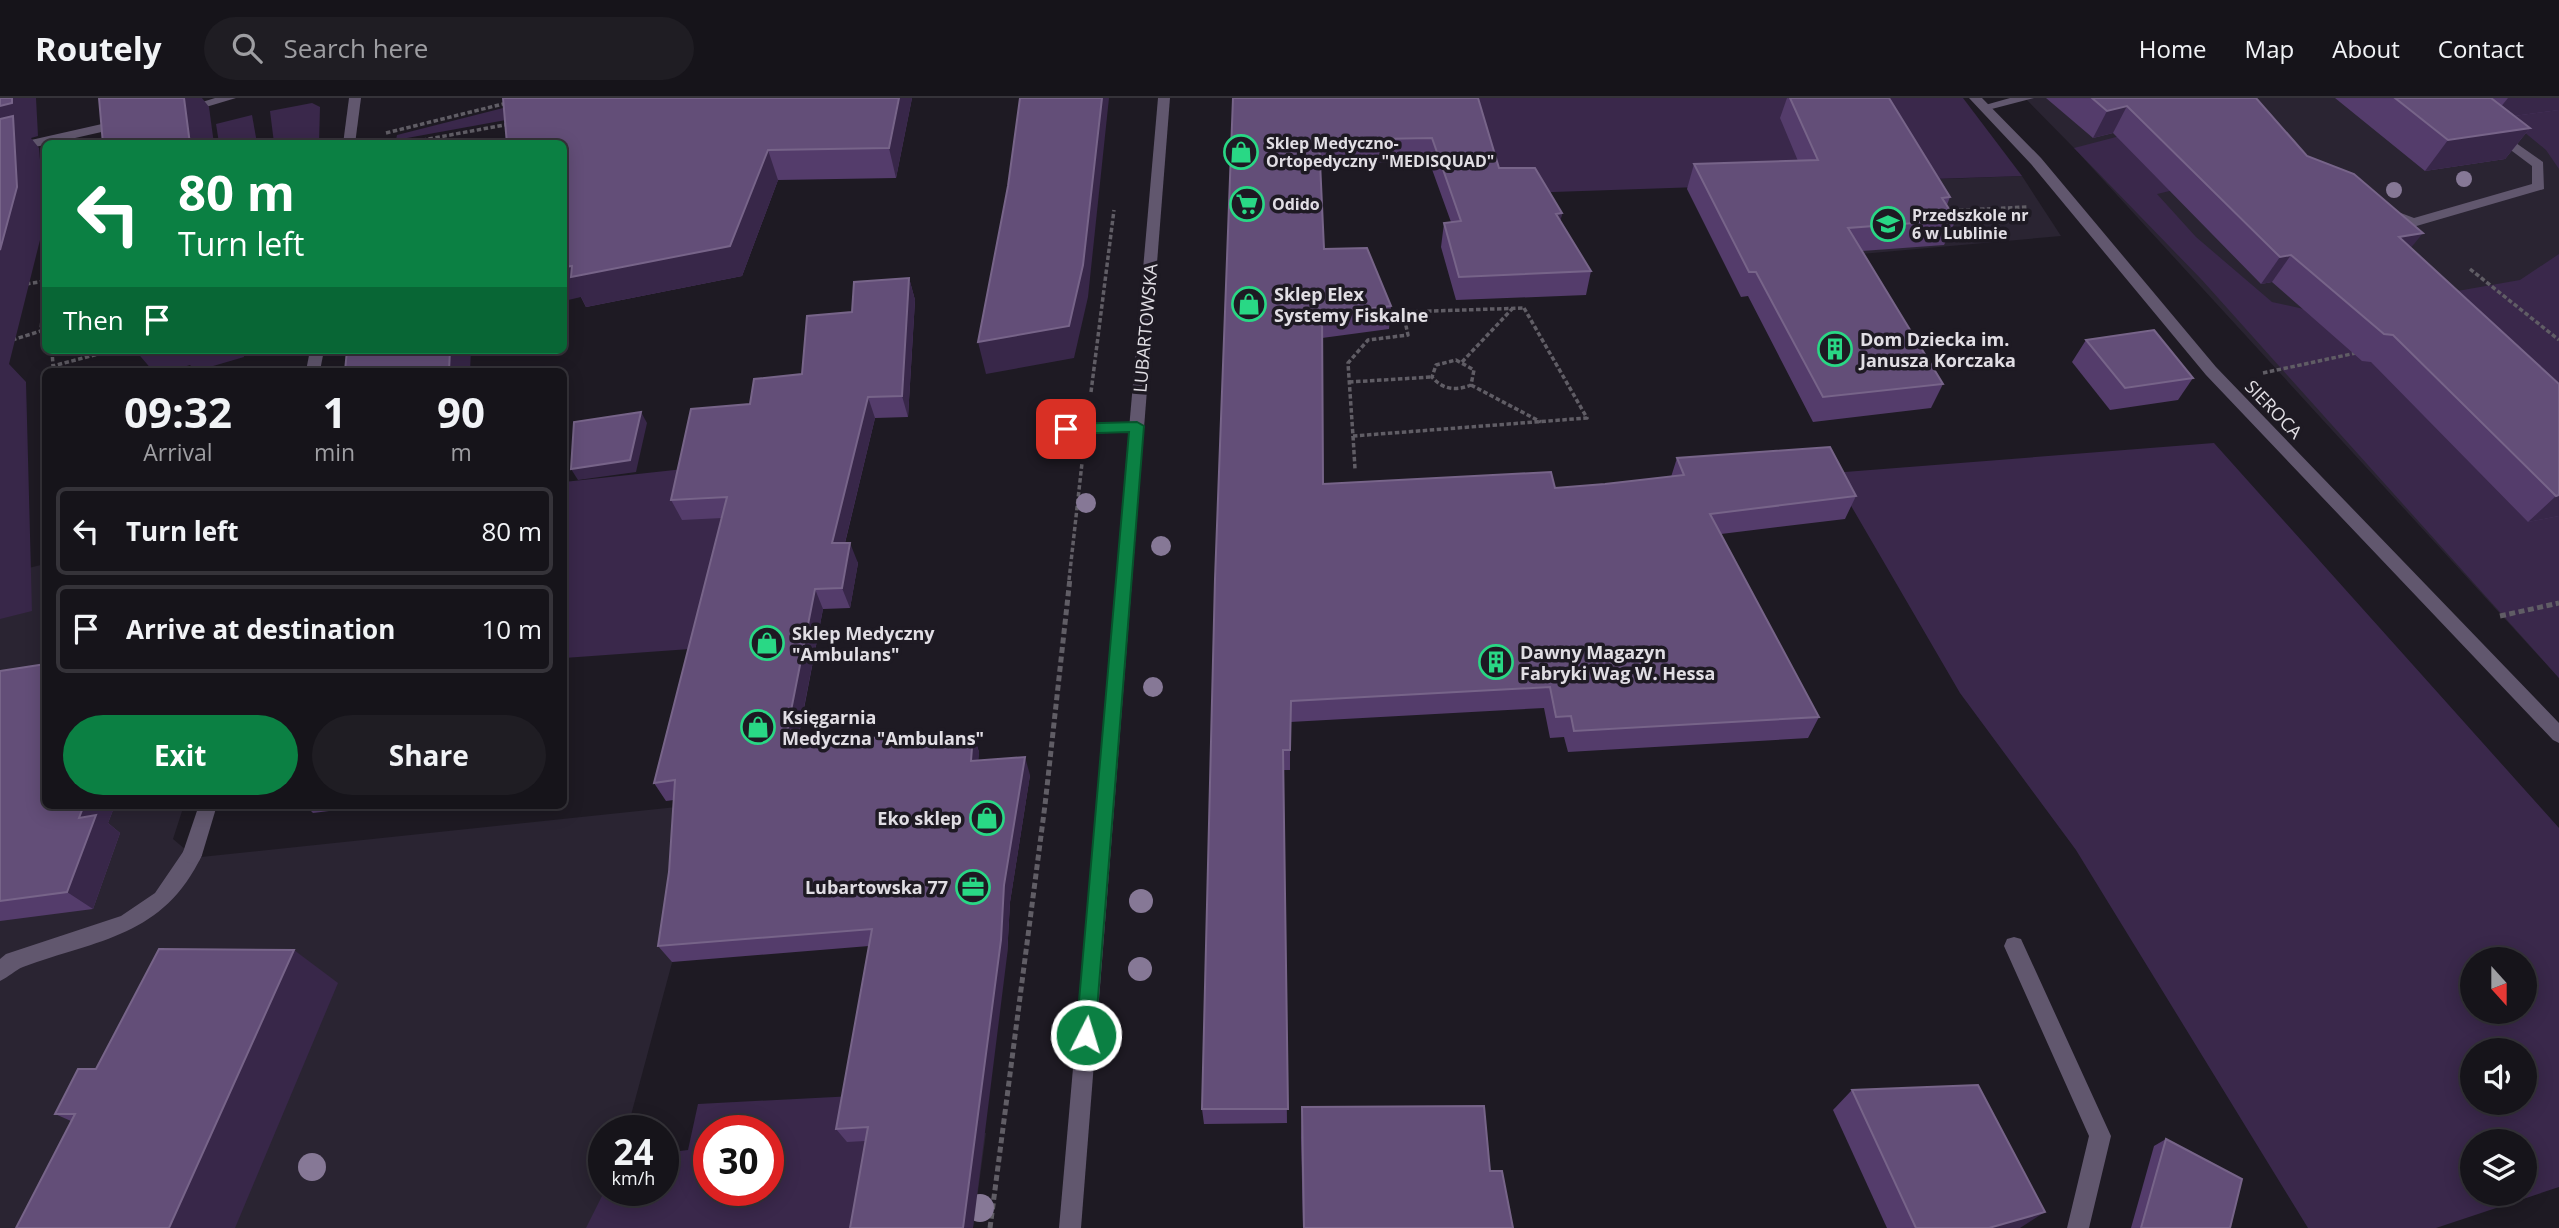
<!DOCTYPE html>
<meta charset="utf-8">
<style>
body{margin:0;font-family:"Open Sans",sans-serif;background:#1f1d23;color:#f1f3f6;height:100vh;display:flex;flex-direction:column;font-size:26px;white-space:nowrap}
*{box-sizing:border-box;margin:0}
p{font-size:23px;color:#9e9ea2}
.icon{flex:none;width:38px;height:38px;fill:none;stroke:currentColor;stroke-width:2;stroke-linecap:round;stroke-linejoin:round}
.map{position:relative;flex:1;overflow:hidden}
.panel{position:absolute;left:42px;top:270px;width:525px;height:441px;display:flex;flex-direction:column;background:#16141a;border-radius:10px;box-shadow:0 4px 18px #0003,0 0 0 2px #353339}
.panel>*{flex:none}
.top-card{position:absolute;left:42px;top:42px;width:525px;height:214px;border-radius:10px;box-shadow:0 4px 18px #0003,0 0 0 2px #353339;background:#0b8043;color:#fff;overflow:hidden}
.needle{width:46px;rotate:159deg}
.tools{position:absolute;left:2460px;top:849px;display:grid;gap:14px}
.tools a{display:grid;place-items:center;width:77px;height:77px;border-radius:50%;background:#16141a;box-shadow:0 4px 18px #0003,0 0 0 2px #353339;font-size:35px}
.speed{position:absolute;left:588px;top:1017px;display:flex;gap:14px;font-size:35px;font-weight:700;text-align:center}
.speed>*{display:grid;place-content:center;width:91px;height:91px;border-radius:50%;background:#16141a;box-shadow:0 4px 18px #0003,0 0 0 2px #353339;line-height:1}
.speed small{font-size:18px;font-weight:400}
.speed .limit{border:10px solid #d22;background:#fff;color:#111}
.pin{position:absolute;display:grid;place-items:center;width:60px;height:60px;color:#fff;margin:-30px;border-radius:14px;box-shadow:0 4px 10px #0006}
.me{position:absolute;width:77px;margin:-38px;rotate:5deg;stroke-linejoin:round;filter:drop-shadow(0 0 5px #0008)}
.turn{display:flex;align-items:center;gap:24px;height:147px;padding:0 21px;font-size:32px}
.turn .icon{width:91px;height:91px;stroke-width:2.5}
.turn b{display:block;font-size:49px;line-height:60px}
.then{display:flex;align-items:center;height:66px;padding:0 21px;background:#0003;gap:14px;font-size:26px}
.eta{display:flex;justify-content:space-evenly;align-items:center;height:119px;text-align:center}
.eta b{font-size:42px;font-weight:700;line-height:49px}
.action{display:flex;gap:14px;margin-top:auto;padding:14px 21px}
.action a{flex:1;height:80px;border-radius:42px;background:#0b8043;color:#fff;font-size:28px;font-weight:700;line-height:80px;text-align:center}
.action a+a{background:#1f1d23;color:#f1f3f6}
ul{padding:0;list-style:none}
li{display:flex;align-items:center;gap:21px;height:88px;margin:0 14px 10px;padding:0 7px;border:4px solid #353339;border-radius:10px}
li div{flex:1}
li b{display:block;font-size:26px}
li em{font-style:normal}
header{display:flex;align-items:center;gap:42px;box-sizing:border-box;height:98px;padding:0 35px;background:#16141a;border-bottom:2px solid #353339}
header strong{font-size:33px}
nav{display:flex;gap:38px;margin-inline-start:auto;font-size:24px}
.search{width:490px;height:63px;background:#1f1d23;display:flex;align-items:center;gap:18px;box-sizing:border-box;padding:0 24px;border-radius:38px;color:#9e9ea2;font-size:26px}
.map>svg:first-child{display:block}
.built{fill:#2a2432}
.green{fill:#3a284b;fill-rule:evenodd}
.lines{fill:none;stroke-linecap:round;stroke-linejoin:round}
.path-far1{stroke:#605d65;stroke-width:3.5;stroke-dasharray:4.5 2.5;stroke-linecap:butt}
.path{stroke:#605d65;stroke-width:5;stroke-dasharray:6 3.5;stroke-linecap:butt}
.service{fill:#61576e;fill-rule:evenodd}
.minor{fill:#61576e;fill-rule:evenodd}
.tree{fill:#867896}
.wall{fill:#543c6b}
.shaded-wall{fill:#382749}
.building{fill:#634e78;stroke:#776489;stroke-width:2}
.route{fill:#0b8043;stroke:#07532c;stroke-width:2}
.labels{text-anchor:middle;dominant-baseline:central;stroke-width:7;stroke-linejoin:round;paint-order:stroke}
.far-poi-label{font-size:16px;font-weight:bold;fill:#e1dee4;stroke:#1e1a23;text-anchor:start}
.poi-label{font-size:18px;font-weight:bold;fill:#e1dee4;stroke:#1e1a23;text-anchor:start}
.street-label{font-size:18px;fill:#e1dee4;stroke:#1e1a23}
</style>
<header>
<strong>Routely</strong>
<div class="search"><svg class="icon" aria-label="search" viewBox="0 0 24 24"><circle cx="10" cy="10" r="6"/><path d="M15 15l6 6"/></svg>Search here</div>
<nav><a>Home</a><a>Map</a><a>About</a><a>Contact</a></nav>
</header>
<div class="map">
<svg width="2559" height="1130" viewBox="0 0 2559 1130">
<rect width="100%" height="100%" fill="#1e1a23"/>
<g class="built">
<polygon points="2025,0 2559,0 2559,580 2074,50"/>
<polygon points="2022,78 2061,138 1739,167 1709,90"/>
<polygon points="45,466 46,707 184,707 173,741 192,757 201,759 686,708 673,861 627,1032 604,1032 604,1092 768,1092 768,1050 986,1035 973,1130 0,1130 0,477"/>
</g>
<g class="green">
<polygon points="542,0 626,0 396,42 397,37"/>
<polygon points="1469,0 1963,0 2022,78 1495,96"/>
<polygon points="2483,0 2559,0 2559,71 2546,52"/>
<polygon points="312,5 320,9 319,45 274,45 270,13"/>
<polygon points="2208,15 2232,78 2157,96 2196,139 2272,204 2326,216 2520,182 2559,156 2559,580 2202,182 2074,50"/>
<polygon points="252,17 257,45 219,45 216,26"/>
<path d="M2214,345L2559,730V1089L2436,1130H2308L2076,752L1960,595L1832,375ZM2473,861H2525V914H2473ZM2473,952H2525V1004H2473ZM2473,1043H2525V1096H2473Z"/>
<polygon points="693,370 737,419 704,550 564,560 564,384"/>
<path d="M854,998L872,1037L858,1130H586L605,1092H663V1055L688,1052L698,1006ZM709,1032H768V1092H709Z"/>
</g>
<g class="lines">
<g class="path-far1">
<polyline points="386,35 507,5"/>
<polyline points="401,46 510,26"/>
<polyline points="1945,113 2027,109"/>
<polyline points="2470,171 2559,242"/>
<polyline points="45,183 41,233 46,235"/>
<polyline points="26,186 45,183"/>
<polygon points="1524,210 1587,320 1353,338 1348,265 1368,242 1408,237 1403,214"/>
<polyline points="12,242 41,233"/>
<polyline points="52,252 53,268 113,252"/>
<path d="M1456,262L1474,272L1471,287C1456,293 1443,292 1432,279L1436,267Z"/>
<polyline points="1462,264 1512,211"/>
<polyline points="2263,275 2356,255"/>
<polyline points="1349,284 1432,279"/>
<polyline points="1471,287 1541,324"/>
<polyline points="1091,294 1114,112"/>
<polyline points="1353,338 1355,371"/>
<polyline points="1069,482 1082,365"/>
</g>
<g class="path">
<polyline points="2500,518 2559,505"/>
<polyline points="990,1130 1045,707 1070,480"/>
</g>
<g class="service">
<polygon points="2010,0 2034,0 1984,13 1978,9"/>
<polygon points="2496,31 2543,64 2544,91 2413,129 2383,118 2383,112 2393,112 2414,120 2532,86 2532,68 2492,38 2492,32"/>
<polygon points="1137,324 1145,329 1137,334 1046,337 1038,332 1046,327"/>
<path d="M192,748L199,751L202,757C163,839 99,841 23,869C15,872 9,879 0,883V861L6,856L121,818L155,795L185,751Z"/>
<polygon points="2014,839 2021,841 2111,1038 2089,1130 2067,1130 2089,1038 2004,848 2007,841"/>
</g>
<g class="minor">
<polygon points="215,0 236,0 186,15 180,11"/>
<polygon points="349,0 361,0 355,46 343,46"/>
<polygon points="1158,0 1170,0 1081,1130 1059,1130"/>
<polygon points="1969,0 1982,0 2041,60 2216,269 2559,625 2559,645 2553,642 2206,277 2031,66"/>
<polygon points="124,21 128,22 128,28 0,57 0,49"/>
<polygon points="310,252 324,252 320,273 306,273"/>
<polygon points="199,707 217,707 202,757 199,763 192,766 185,763 182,757"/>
</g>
</g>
<g class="tree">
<circle cx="2464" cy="81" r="8"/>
<circle cx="2394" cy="92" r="8"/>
<circle cx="1086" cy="405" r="10"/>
<circle cx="1161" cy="448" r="10"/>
<circle cx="1153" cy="589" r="10"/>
<circle cx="1141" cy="803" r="12"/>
<circle cx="1140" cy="871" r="12"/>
<circle cx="312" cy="1069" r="14"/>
<circle cx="980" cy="1110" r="14"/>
</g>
<g class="wall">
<polygon points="912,0 896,80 778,82 742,178 586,209 581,199 564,46"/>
<polygon points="1233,0 1478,0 1499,70 1562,115 1560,124 1591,173 1586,197 1456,202 1441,149 1444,125 1451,124 1429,63 1320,66 1324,151 1391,208 1389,231 1322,240 1323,386 1555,390 1605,386 1671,379 1677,360 1856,398 1845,421 1721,436 1819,619 1808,640 1568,654 1564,639 1550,640 1544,610 1290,624 1290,672 1283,672 1287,1025 1204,1026 1202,1011"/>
<polygon points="1787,0 1889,0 1950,99 1947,107 1956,122 1944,147 1862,153 1943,286 1931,310 1813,324 1748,198 1741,199 1687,91 1694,66 1798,63 1780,20"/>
<polygon points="2046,0 2256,0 2307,58 2411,150 2559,286 2559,418 2528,424 2371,264 2362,263 2272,184 2261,186 2113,35 2093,40"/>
<polygon points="2335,0 2559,0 2559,12 2514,18 2530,30 2505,61 2425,73"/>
<polygon points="909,180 915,202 908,319 875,320 845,445 858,465 850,510 823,511 798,642 973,636 979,654 978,662 1030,677 1010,804 1007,858 865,1043 847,1044 836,1031 869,848 672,864 658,848 669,774 674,702 666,703 654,685 722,420 682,422 671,402 750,306 802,276 852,214"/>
<polygon points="2086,242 2193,280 2178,302 2110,312 2072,264"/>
<polygon points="0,573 46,707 115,707 108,725 120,735 93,811 0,823"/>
<polygon points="305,707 377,707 313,715"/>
<polygon points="338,885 71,1023 55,1016 96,971"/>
<polygon points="1852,992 2020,1130 1887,1130 1833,1012"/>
<polygon points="1302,1009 1490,1073 1513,1130 1303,1130 1301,1039"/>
<polygon points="2166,1041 2230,1130 2131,1130 2154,1048"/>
</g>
<g class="shaded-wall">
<polygon points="12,0 36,0 38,38 31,40 39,50 45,122 9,266 26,284 32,513 0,521 0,8"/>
<polygon points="116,0 202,0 209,9 214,46 190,46"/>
<polygon points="899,0 912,0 896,80 889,50"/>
<polygon points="1102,0 1109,0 1088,199 1074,260 986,276 978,244"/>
<polygon points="2508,0 2559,0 2559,12 2491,21"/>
<polygon points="2127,8 2113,35 2093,40 2107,13"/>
<polygon points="2530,30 2505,61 2425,73 2448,42"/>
<polygon points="768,52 778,82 742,178 586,209 581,199 564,203 564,169"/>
<polygon points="1562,115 1558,138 1556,116"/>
<polygon points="2423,135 2401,162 2399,139"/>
<polygon points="2291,157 2272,184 2261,186 2280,159"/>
<polygon points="909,180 915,202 908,319 902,298"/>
<polygon points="135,252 243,252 244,259 196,273 190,267 171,273 153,273"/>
<polygon points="450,252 471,252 470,273 449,273"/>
<polygon points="868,299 875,320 840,465 832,445"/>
<polygon points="641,314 647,325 636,374 578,382 571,371"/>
<polygon points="2559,397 2559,418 2528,424 2556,398"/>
<polygon points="850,445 858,465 850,510 842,490"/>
<polygon points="815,491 823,511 794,661 785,643"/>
<polygon points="973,636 979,654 977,681 971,663"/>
<polygon points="1025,659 1030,677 1010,804 1007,858 973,1130 963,1130 1004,787"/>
<polygon points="84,707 115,707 108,725 120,735 93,811 67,794 79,720"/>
<polygon points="294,852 338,885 235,1130 169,1130"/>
<polygon points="2045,1114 2020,1130 1989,1130"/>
</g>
<g class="building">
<polygon points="0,0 12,0 12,5 0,8"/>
<polygon points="99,0 184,0 190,46 103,46"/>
<polygon points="503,0 899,0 889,50 768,52 730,148 571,179 572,168 564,169 564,46 507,46"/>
<polygon points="1020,0 1102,0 1083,167 1069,228 978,244 1008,88"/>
<polygon points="1233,0 1478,0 1499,70 1535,70 1562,115 1556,116 1591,173 1459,179 1444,125 1461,123 1432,40 1319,42 1324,151 1367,150 1391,208 1322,216 1323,386 1551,374 1555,390 1605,386 1684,377 1677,360 1830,349 1856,398 1710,416 1819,619 1574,633 1571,618 1556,619 1550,589 1291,603 1290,652 1283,652 1288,1011 1202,1011 1215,481"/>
<polygon points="1790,0 1889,0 1950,99 1942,100 1956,122 1848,130 1943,286 1823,299 1756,174 1749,174 1694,66 1818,62"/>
<polygon points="2092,0 2256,0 2307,58 2354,76 2423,135 2399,139 2559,286 2559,397 2556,398 2393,237 2384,236 2291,157 2280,159 2127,8 2107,13"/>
<polygon points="2395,0 2491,0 2530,30 2448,42"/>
<polygon points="13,18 17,89 0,152 0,21"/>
<polygon points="909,180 902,298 868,299 832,445 850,445 842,490 815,491 785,643 973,636 971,663 1025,659 1004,787 1001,842 963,1130 850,1130 868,1029 836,1031 872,831 658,848 669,774 675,682 654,685 727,399 671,402 691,311 750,306 754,281 802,276 807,218 852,214 854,184"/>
<polygon points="2154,232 2193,280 2125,290 2086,242"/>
<polygon points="347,252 450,252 449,273 345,273"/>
<polygon points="641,314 630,362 571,371 574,324"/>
<polygon points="46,566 46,707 84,707 79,720 96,717 67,794 0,803 0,573"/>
<polygon points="159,851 294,852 169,1130 16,1130 75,1016 55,1016 78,971 96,971"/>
<polygon points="1978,987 2045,1114 1989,1130 1916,1130 1852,992"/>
<polygon points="1484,1008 1490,1073 1502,1073 1513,1130 1304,1130 1302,1009"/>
<polygon points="2166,1041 2242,1081 2230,1130 2141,1130"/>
</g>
<polygon class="route" points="1137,324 1144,328 1095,937 1092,943 1086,946 1079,943 1076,937 1129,334 1066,336 1059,331 1066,326"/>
<defs>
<g id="shop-ring" transform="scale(1.75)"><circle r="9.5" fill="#1e1a23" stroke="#29d885" stroke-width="1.5"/><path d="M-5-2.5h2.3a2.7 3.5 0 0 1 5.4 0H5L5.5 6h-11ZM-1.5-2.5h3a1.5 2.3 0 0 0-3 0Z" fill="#29d885"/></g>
<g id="supermarket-ring" transform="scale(1.75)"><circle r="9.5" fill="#1e1a23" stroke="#29d885" stroke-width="1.5"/><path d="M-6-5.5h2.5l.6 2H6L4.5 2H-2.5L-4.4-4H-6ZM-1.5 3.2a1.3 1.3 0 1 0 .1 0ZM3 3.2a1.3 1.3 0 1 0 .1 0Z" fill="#29d885"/></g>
<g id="school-ring" transform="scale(1.75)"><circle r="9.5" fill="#1e1a23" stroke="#29d885" stroke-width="1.5"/><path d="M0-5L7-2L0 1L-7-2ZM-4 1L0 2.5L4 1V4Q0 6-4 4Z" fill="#29d885"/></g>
<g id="building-ring" transform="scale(1.75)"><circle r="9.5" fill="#1e1a23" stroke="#29d885" stroke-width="1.5"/><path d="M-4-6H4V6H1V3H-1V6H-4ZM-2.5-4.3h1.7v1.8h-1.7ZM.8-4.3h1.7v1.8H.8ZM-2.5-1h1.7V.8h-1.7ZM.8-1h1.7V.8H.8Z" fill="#29d885"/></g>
<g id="office-ring" transform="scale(1.75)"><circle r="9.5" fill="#1e1a23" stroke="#29d885" stroke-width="1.5"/><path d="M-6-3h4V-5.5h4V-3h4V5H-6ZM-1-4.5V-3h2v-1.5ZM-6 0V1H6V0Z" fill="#29d885"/></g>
</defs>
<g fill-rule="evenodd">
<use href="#shop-ring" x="1241" y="54"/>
<use href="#supermarket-ring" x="1247" y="106"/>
<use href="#school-ring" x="1888" y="126"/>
<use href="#shop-ring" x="1249" y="206"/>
<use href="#building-ring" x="1835" y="251"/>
<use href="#shop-ring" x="767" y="545"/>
<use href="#building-ring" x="1496" y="564"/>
<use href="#shop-ring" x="758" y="629"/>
<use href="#shop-ring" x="987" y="720"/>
<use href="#office-ring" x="973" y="789"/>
</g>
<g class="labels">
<g class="far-poi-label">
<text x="1266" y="45">Sklep Medyczno-<tspan x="1266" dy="18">Ortopedyczny "MEDISQUAD"</tspan></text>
<text x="1272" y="106">Odido</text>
<text x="1912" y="117">Przedszkole nr<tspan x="1912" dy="18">6 w Lublinie</tspan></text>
</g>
<g class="poi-label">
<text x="1274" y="196">Sklep Elex<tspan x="1274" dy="21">Systemy Fiskalne</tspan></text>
<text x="1860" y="241">Dom Dziecka im.<tspan x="1860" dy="21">Janusza Korczaka</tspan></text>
<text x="792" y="535">Sklep Medyczny<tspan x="792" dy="21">"Ambulans"</tspan></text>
<text x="1520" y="554">Dawny Magazyn<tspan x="1520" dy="21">Fabryki Wag W. Hessa</tspan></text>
<text x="782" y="619">Księgarnia<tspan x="782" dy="21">Medyczna "Ambulans"</tspan></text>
<text x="962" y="720" text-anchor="end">Eko sklep</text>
<text x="948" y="789" text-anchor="end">Lubartowska 77</text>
</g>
<g class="street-label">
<text transform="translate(1145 230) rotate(-85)">LUBARTOWSKA</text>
<text transform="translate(2274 311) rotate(46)">SIEROCA</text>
</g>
</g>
</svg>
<div class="tools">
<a><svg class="needle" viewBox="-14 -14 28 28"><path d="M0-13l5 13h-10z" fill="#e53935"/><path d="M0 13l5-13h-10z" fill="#9e9ea2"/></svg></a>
<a><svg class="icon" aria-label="sound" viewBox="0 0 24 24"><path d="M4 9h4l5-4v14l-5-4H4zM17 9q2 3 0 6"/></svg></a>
<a><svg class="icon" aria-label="layers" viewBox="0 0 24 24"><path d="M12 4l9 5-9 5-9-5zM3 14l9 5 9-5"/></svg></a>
</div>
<div class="speed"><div>24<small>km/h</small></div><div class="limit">30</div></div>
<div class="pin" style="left:1066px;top:331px;background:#d93025"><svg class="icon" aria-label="arrive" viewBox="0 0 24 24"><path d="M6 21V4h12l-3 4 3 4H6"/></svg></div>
<svg class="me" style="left:1086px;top:937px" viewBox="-20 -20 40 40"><circle r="17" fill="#0b8043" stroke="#fff" stroke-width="3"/><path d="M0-11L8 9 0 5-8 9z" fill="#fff"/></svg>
<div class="top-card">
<div class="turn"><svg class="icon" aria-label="left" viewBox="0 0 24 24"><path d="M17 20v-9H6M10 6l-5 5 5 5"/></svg><div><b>80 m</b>Turn left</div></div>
<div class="then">Then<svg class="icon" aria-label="arrive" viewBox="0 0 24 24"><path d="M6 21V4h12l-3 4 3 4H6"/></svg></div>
</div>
<section class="panel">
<div class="eta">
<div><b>09:32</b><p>Arrival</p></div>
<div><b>1</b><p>min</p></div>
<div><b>90</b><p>m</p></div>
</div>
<ul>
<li><svg class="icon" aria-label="left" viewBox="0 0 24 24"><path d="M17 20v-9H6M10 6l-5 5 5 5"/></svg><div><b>Turn left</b></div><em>80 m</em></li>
<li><svg class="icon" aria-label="arrive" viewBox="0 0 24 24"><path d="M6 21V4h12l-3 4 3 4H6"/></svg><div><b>Arrive at destination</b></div><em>10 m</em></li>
</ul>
<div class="action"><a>Exit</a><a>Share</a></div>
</section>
</div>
